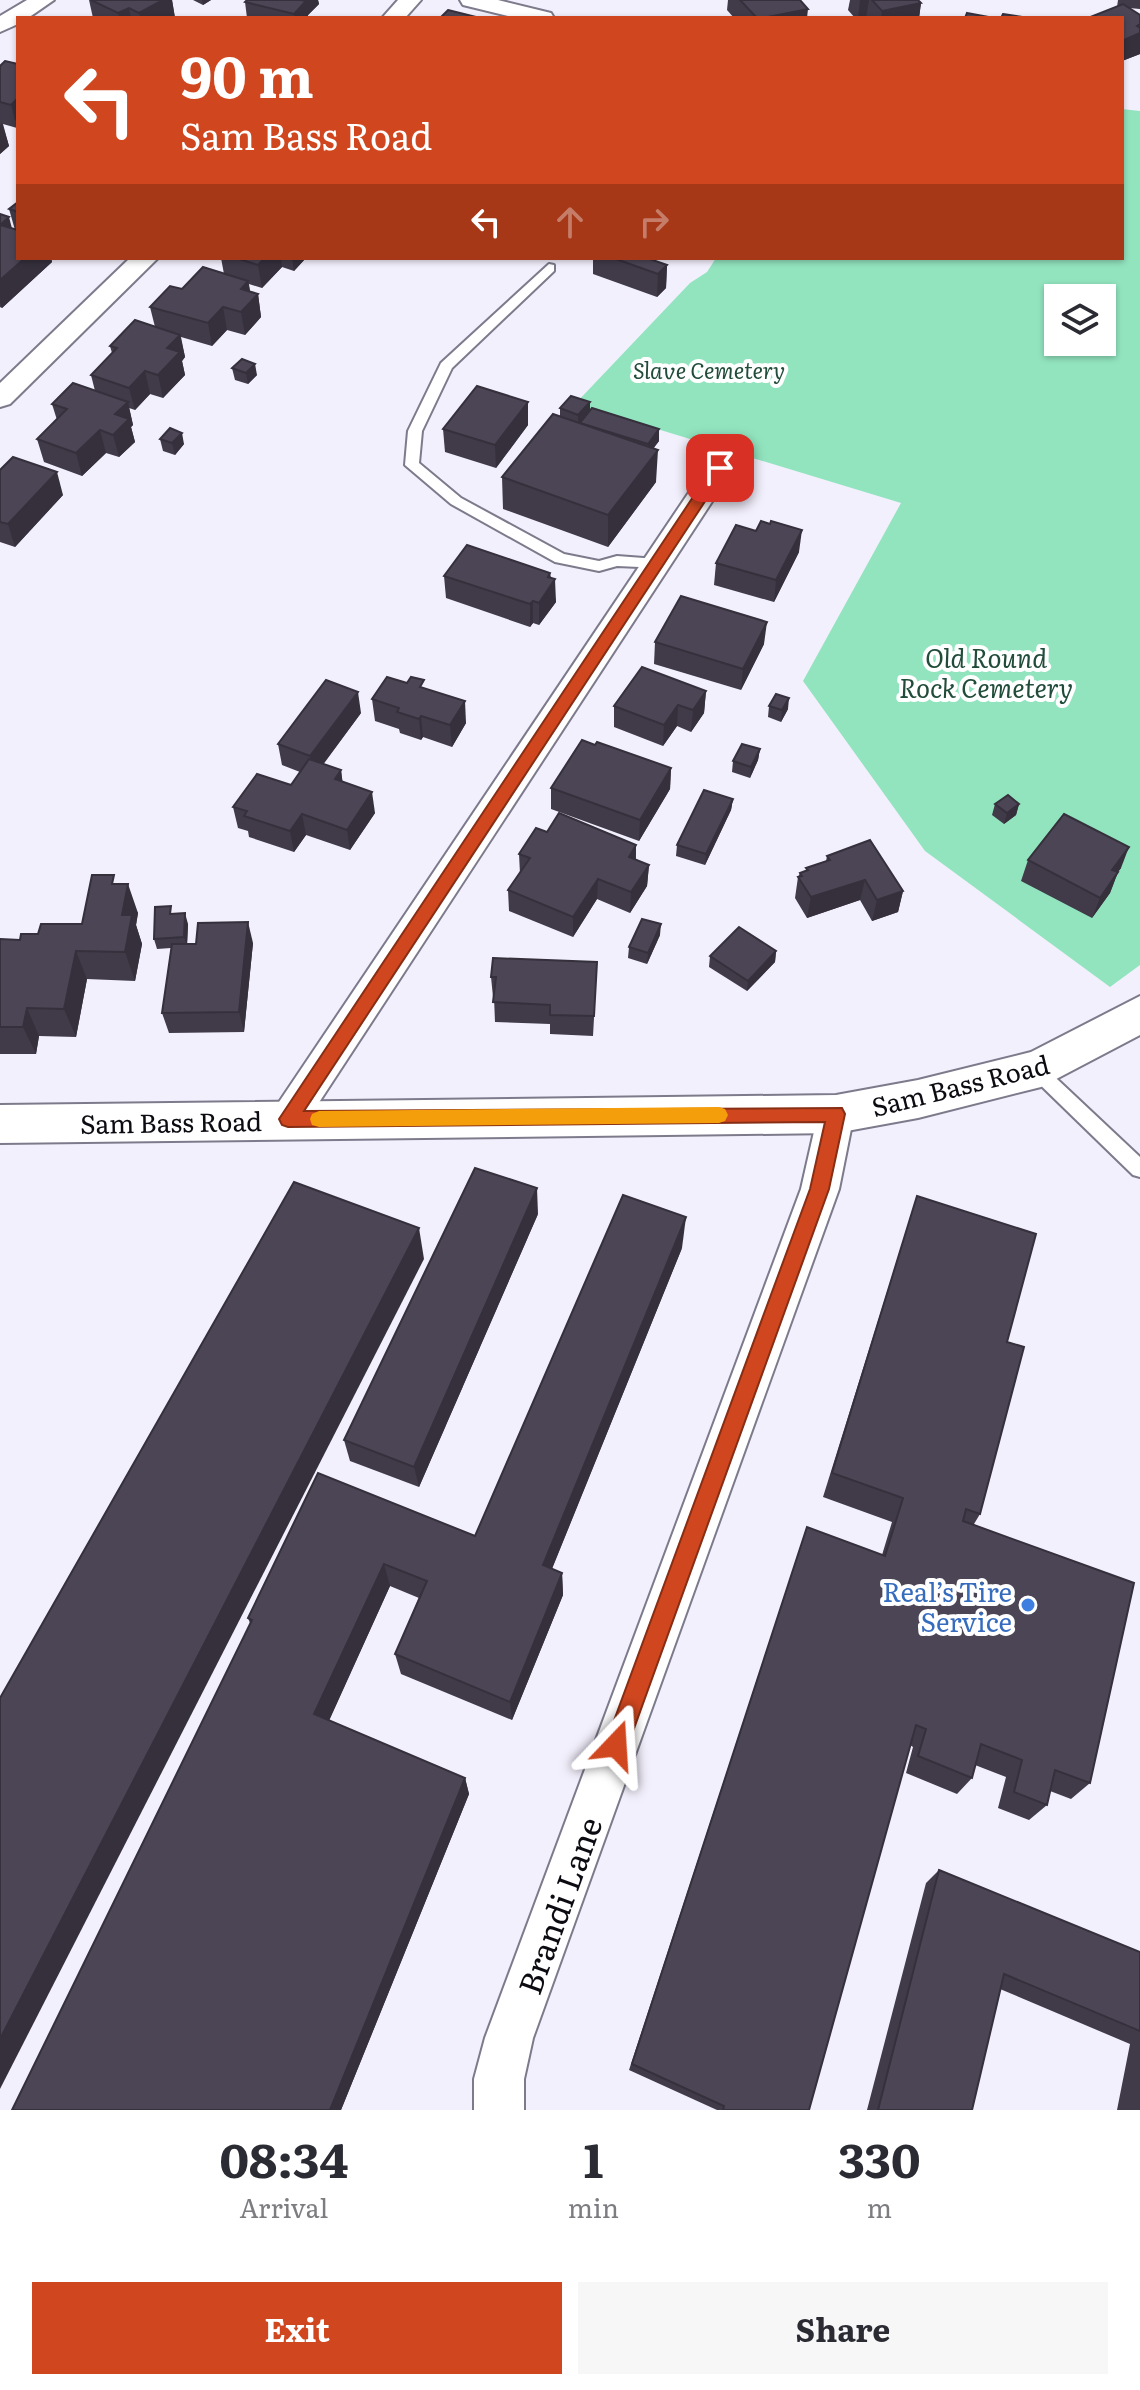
<!DOCTYPE html>
<meta charset="utf-8">
<style>
body{margin:0;font-family:Literata,serif;background:#f7f7f7;color:#2b2b33;height:100vh;display:flex;flex-direction:column;font-size:30px;white-space:nowrap}
*{box-sizing:border-box;margin:0}
p{font-size:26px;color:#7c7c81}
.icon{flex:none;width:44px;height:44px;fill:none;stroke:currentColor;stroke-width:2;stroke-linecap:round;stroke-linejoin:round}
.map{position:relative;height:2110px;overflow:hidden}
.sheet{display:flex;flex-direction:column;background:#fff;flex:1}
.sheet>*{flex:none}
.guide{position:absolute;left:16px;top:16px;width:1108px;height:244px;border-radius:0px;box-shadow:0 2px 6px #0004;background:#d0471f;color:#fff;overflow:hidden}
.controls{position:absolute;left:1044px;top:284px;display:grid;gap:16px}
.controls a{display:grid;place-items:center;width:72px;height:72px;border-radius:0px;background:#fff;box-shadow:0 2px 6px #0004;font-size:40px}
.pin{position:absolute;display:grid;place-items:center;width:68px;height:68px;color:#fff;margin:-34px;border-radius:16px;box-shadow:0 4px 12px #0006}
.me{position:absolute;width:88px;margin:-44px;rotate:20deg;stroke-linejoin:round;filter:drop-shadow(0 0 6px #0008)}
.turn{display:flex;align-items:center;gap:28px;height:168px;padding:0 32px;font-size:36px}
.turn .icon{width:104px;height:104px;stroke-width:2.5}
.turn b{display:block;font-size:56px;line-height:68px}
.lanes{display:flex;align-items:center;height:76px;padding:0 32px;background:#0003;justify-content:center;gap:40px;direction:ltr}
.lanes .off{opacity:.35}
.eta{display:flex;justify-content:space-evenly;align-items:center;height:136px;text-align:center}
.eta b{font-size:48px;font-weight:700;line-height:56px}
.button{display:flex;gap:16px;margin-top:auto;padding:16px 32px}
.button a{flex:1;height:92px;border-radius:0px;background:#d0471f;color:#fff;font-size:32px;font-weight:700;line-height:92px;text-align:center}
.button a+a{background:#f7f7f7;color:#2b2b33}
.map>svg:first-child{display:block}
.green{fill:#92e4bf;fill-rule:evenodd}
.lines{fill:none;stroke-linecap:round;stroke-linejoin:round}
.service-casing{stroke:#7d7a8c;stroke-width:4}
.minor-casing{stroke:#7d7a8c;stroke-width:4}
.secondary-casing{stroke:#7d7a8c;stroke-width:4}
.service{fill:#fff;fill-rule:evenodd}
.minor{fill:#fff;fill-rule:evenodd}
.secondary{fill:#fff;fill-rule:evenodd}
.wall{fill:#413b49}
.shaded-wall{fill:#35303c}
.building{fill:#4c4555;stroke:#35303c;stroke-width:2}
.route{fill:#d0471f;stroke:#872e14;stroke-width:2}
.slow{fill:#f59e0b}
.shop-dot{fill:#3f7fe0;stroke:#fff;stroke-width:3}
.labels{text-anchor:middle;dominant-baseline:central;stroke-width:8;stroke-linejoin:round;paint-order:stroke}
.far-park-label{font-size:22px;font-style:italic;fill:#214c3a;stroke:#fff}
.park-label{font-size:26px;font-style:italic;fill:#214c3a;stroke:#fff}
.street-label{font-size:26px;fill:#0c0b12;stroke:#fff}
.shop-label{font-size:26px;fill:#366cbe;stroke:#fff;text-anchor:end}
.near-street-label{font-size:32px;fill:#0c0b12;stroke:#fff}
</style>
<div class="map">
<svg width="1140" height="2110" viewBox="0 0 1140 2110">
<rect width="100%" height="100%" fill="#f3f0fd"/>
<path class="green" d="M1122,109L1140,111V965L1110,987L925,851L803,681L901,503L575,404L690,283L707,272L716,258H1122ZM1058,298H1102V342H1058Z"/>
<g class="lines">
<g class="service-casing">
<g id="service">
<polygon points="549,264 554,265 554,271 452,368 422,431 419,463 461,498 564,554 599,561 617,556 657,559 664,564 662,568 617,566 599,571 555,562 451,504 405,465 408,431 441,363"/>
<polygon points="1035,1061 1041,1064 1140,1157 1140,1177 1133,1175 1029,1074 1026,1069 1029,1064"/>
</g>
</g>
<g class="minor-casing">
<g id="minor">
<polygon points="27,0 54,0 28,18 18,18 18,24 0,32 0,16"/>
<polygon points="398,0 421,0 405,18 382,18"/>
<polygon points="460,0 498,0 551,13 554,18 516,18 463,5"/>
<polygon points="130,258 158,258 10,404 0,407 0,383"/>
<polygon points="720,459 730,461 734,468 301,1130 288,1135 275,1130 270,1119 275,1108 710,461"/>
<polygon points="836,1098 849,1103 854,1114 839,1189 533,2038 524,2079 524,2110 474,2110 474,2079 485,2038 801,1189 818,1114 823,1103"/>
</g>
</g>
<g class="secondary-casing">
<polygon id="secondary" points="1140,996 1140,1035 1041,1087 918,1118 836,1133 0,1143 0,1105 836,1095 918,1080 1031,1052"/>
</g>
<use href="#service" class="service"/>
<use href="#minor" class="minor"/>
<use href="#secondary" class="secondary"/>
</g>
<g class="wall">
<polygon points="89,0 172,0 175,18 93,18"/>
<polygon points="193,0 211,0 203,5"/>
<polygon points="247,0 318,0 319,4 308,15 308,18 247,18 245,2"/>
<polygon points="728,0 800,0 807,18 734,18 727,10"/>
<polygon points="850,0 918,0 921,3 919,18 855,18 848,10"/>
<polygon points="1118,0 1140,0 1140,9 1129,8 1140,54 1122,61 1122,18 1117,7"/>
<polygon points="5,61 17,128 3,124 9,146 0,154 0,66"/>
<polygon points="18,202 18,258 51,258 52,262 2,308 0,307 0,214 12,229 15,230 9,209"/>
<polygon points="221,258 305,258 305,259 294,271 282,267 262,288 249,284 250,292 258,294 261,317 245,335 227,330 212,346 181,337 185,357 182,361 185,375 163,398 150,394 135,410 129,408 133,425 131,427 135,442 119,457 106,453 82,476 44,462 37,439 57,420 52,404 95,391 91,375 112,353 110,346 155,327 150,307 182,289 224,274"/>
<polygon points="593,258 655,258 655,261 667,265 666,288 657,297 593,274"/>
<polygon points="232,368 257,375 248,384 235,380"/>
<polygon points="528,402 528,425 496,468 445,452 443,429"/>
<polygon points="590,402 590,411 659,429 659,441 653,448 656,482 608,547 503,509 502,477 560,416 560,408"/>
<polygon points="160,439 184,444 175,455 163,451"/>
<polygon points="0,470 63,495 15,547 0,542"/>
<polygon points="756,531 799,552 774,602 714,585 716,563"/>
<polygon points="550,573 556,602 539,625 533,623 530,627 446,598 444,576"/>
<polygon points="655,642 764,644 741,690 654,664"/>
<polygon points="425,688 466,723 452,747 423,737 421,740 400,733 399,729 375,721 372,699"/>
<polygon points="706,691 704,713 691,732 677,726 663,746 614,727 614,706"/>
<polygon points="769,706 788,709 781,722 768,717"/>
<polygon points="361,713 323,764 341,770 342,781 375,813 350,850 306,835 294,852 249,837 248,831 238,828 233,807 291,785 300,772 282,765 278,744"/>
<polygon points="595,745 671,768 670,789 639,841 551,809 551,788"/>
<polygon points="760,749 758,760 750,778 732,772 733,761"/>
<polygon points="733,799 731,810 705,865 676,856 677,845"/>
<polygon points="995,804 1019,804 1016,815 1004,824 992,815"/>
<polygon points="547,832 636,845 636,860 649,865 647,886 630,913 597,899 573,937 509,911 508,890 520,874 519,854"/>
<polygon points="827,856 903,891 898,912 872,921 860,900 807,918 795,898 798,877 800,873 806,871 806,868 826,861"/>
<polygon points="1028,860 1121,868 1118,872 1110,893 1092,918 1021,881"/>
<polygon points="117,884 138,913 136,925 142,944 135,981 87,979 76,1037 39,1036 36,1054 0,1054 0,939 20,940 82,924"/>
<polygon points="173,914 188,924 187,944 253,943 244,1032 169,1033 162,1013 171,948 157,949 154,939"/>
<polygon points="660,935 647,964 628,958 629,947"/>
<polygon points="776,951 775,962 747,991 709,967 710,956"/>
<polygon points="491,977 596,982 593,1036 550,1034 550,1024 495,1022 494,997 493,997"/>
<polygon points="917,1196 1007,1342 980,1514 974,1524 1090,1783 1071,1799 1050,1791 1047,1805 1029,1820 998,1808 1006,1777 975,1765 972,1778 957,1794 906,1773 913,1747 910,1745 809,2110 717,2110 629,2070 807,1527 882,1555 892,1522 823,1497"/>
<polygon points="538,1214 419,1487 350,1461 344,1440"/>
<polygon points="682,1248 552,1569 562,1573 563,1595 512,1720 401,1674 395,1654 419,1598 390,1586 329,1720 465,1778 469,1794 341,2110 250,1623 248,1618 318,1473 475,1536"/>
<polygon points="939,1870 1140,1952 1140,2110 1117,2110 1130,2044 1000,1989 972,2110 867,2110 926,1883"/>
</g>
<g class="shaded-wall">
<polygon points="163,0 172,0 175,18 140,18 139,13"/>
<polygon points="202,0 211,0 203,5"/>
<polygon points="298,0 318,0 319,4 308,15 308,18 295,18 294,14"/>
<polygon points="860,0 869,0 866,18 858,18"/>
<polygon points="921,3 919,18 881,18 882,11"/>
<polygon points="129,8 131,18 119,18 118,13"/>
<polygon points="808,9 807,18 763,18"/>
<polygon points="1140,24 1140,54 1122,61 1122,41 1137,26"/>
<polygon points="18,98 18,126 17,128 11,105"/>
<polygon points="2,123 9,146 0,154 0,126"/>
<polygon points="9,217 15,240 0,225"/>
<polygon points="25,258 51,258 52,262 2,308 0,302 0,280"/>
<polygon points="265,258 281,258 282,267 262,288 258,265"/>
<polygon points="292,258 305,258 305,259 294,271"/>
<polygon points="667,265 666,288 657,297 658,274"/>
<polygon points="248,281 252,301 258,294 261,317 245,335 241,312 241,289"/>
<polygon points="223,307 227,330 212,346 208,323"/>
<polygon points="180,335 185,357 182,361 185,375 163,398 158,375 167,348"/>
<polygon points="255,364 257,375 248,384 246,373"/>
<polygon points="145,371 150,394 135,410 129,388"/>
<polygon points="128,402 133,425 131,427 135,442 119,457 113,435 115,414"/>
<polygon points="528,402 528,425 496,468 495,445"/>
<polygon points="590,402 590,414 578,427 578,415"/>
<polygon points="659,429 659,441 648,456 648,444"/>
<polygon points="100,430 106,453 82,476 76,453"/>
<polygon points="182,433 184,444 175,455 172,443"/>
<polygon points="658,450 656,482 608,547 608,515"/>
<polygon points="57,472 63,495 15,547 8,524"/>
<polygon points="802,530 799,552 774,602 776,580"/>
<polygon points="550,573 550,587 555,579 556,602 539,625 539,603 548,577"/>
<polygon points="533,601 533,623 530,627 530,604"/>
<polygon points="767,622 764,644 741,690 743,669"/>
<polygon points="706,691 704,713 691,732 693,710"/>
<polygon points="358,692 361,713 314,777 310,756"/>
<polygon points="789,698 788,709 781,722 782,710"/>
<polygon points="465,701 466,723 452,747 450,725"/>
<polygon points="678,705 677,726 663,746 664,725"/>
<polygon points="421,716 423,737 421,740 419,719"/>
<polygon points="760,749 758,760 750,778 751,767"/>
<polygon points="671,768 670,789 639,841 640,820"/>
<polygon points="341,770 344,792 335,779"/>
<polygon points="372,792 375,813 350,850 347,830"/>
<polygon points="733,799 731,810 705,865 706,854"/>
<polygon points="1019,804 1016,815 1004,824 1007,813"/>
<polygon points="302,814 306,835 294,852 290,831"/>
<polygon points="636,845 635,866 629,857"/>
<polygon points="1129,847 1121,868 1104,890 1112,870"/>
<polygon points="649,865 647,886 630,913 631,892"/>
<polygon points="1118,872 1110,893 1092,918 1100,898"/>
<polygon points="598,879 597,899 573,937 573,917"/>
<polygon points="865,880 860,900 807,918 811,897"/>
<polygon points="128,884 138,913 136,925 142,944 135,981 125,952 122,915"/>
<polygon points="903,891 898,912 872,921 877,900"/>
<polygon points="185,913 188,924 187,947 184,937"/>
<polygon points="248,922 253,943 244,1032 239,1012"/>
<polygon points="661,924 660,935 647,964 648,953"/>
<polygon points="76,951 87,979 76,1037 64,1009"/>
<polygon points="776,951 775,962 747,991 748,981"/>
<polygon points="27,1008 39,1036 36,1054 23,1027"/>
<polygon points="537,1188 538,1214 419,1487 414,1467"/>
<polygon points="686,1217 682,1248 544,1588 543,1565"/>
<polygon points="419,1228 424,1259 0,2089 0,2039"/>
<polygon points="384,1564 390,1586 324,1732 314,1714"/>
<polygon points="562,1573 563,1595 512,1720 510,1702"/>
<polygon points="465,1778 469,1794 341,2110 330,2110"/>
</g>
<g class="building">
<polygon points="91,0 163,0 139,13 129,8 118,13"/>
<polygon points="247,0 301,0 306,1 294,14 245,2"/>
<polygon points="740,0 800,0 808,9 763,18 757,18"/>
<polygon points="872,0 918,0 921,3 882,11"/>
<polygon points="1123,4 1140,15 1140,24 1137,26 1140,28 1140,33 1122,41 1122,18 1088,18"/>
<polygon points="448,10 480,18 440,18"/>
<polygon points="967,13 994,18 965,18"/>
<polygon points="1003,14 1029,18 1001,18"/>
<polygon points="5,61 18,64 18,98 11,105 0,102 0,66"/>
<polygon points="18,202 18,212 9,209"/>
<polygon points="0,214 9,217 0,225 18,230 18,258 25,258 0,280"/>
<polygon points="236,258 265,258 258,265"/>
<polygon points="613,258 647,258 667,265 658,274"/>
<polygon points="203,267 248,281 241,289 258,294 241,312 223,307 208,323 150,307 170,286 182,289"/>
<polygon points="135,320 180,335 167,348 180,352 158,375 145,371 129,388 91,375 117,348 110,346"/>
<polygon points="242,359 255,364 246,373 232,368"/>
<polygon points="73,383 128,402 115,414 129,419 113,435 100,430 76,453 37,439 67,409 52,404"/>
<polygon points="477,386 528,402 495,445 443,429"/>
<polygon points="571,396 590,402 578,415 560,408"/>
<polygon points="592,408 659,429 648,444 580,423"/>
<polygon points="553,414 658,450 608,515 502,477"/>
<polygon points="170,428 182,433 172,443 160,439"/>
<polygon points="13,457 57,472 8,524 0,522 0,470"/>
<polygon points="761,521 770,524 771,521 802,530 776,580 716,563 736,525 756,531"/>
<polygon points="467,545 550,573 548,577 555,579 539,603 533,601 530,604 444,576"/>
<polygon points="681,596 767,622 743,669 655,642"/>
<polygon points="642,667 706,691 693,710 678,705 664,725 614,706"/>
<polygon points="387,677 407,683 411,677 424,680 420,687 465,701 450,725 421,716 419,719 397,712 399,708 372,699"/>
<polygon points="326,680 358,692 310,756 278,744"/>
<polygon points="776,694 789,698 782,710 769,706"/>
<polygon points="582,740 595,745 597,742 671,768 640,820 551,788"/>
<polygon points="742,744 760,749 751,767 733,761"/>
<polygon points="309,759 341,770 335,779 372,792 347,830 302,814 290,831 244,816 247,811 233,807 257,774 291,785"/>
<polygon points="704,790 733,799 706,854 677,845"/>
<polygon points="1008,795 1019,804 1007,813 995,804"/>
<polygon points="559,813 636,845 629,857 649,865 631,892 598,879 573,917 508,890 530,858 519,854 536,828 547,832"/>
<polygon points="1064,814 1129,847 1112,870 1118,872 1100,898 1028,860"/>
<polygon points="870,840 903,891 877,900 865,880 811,897 798,877 802,876 800,873 808,870 806,868 830,860 827,856"/>
<polygon points="92,875 114,875 112,884 128,884 122,915 132,915 125,952 76,951 64,1009 27,1008 23,1027 0,1027 0,939 20,940 21,934 38,934 41,924 82,924"/>
<polygon points="171,906 170,914 185,913 184,937 154,939 155,907"/>
<polygon points="642,919 661,924 648,953 629,947"/>
<polygon points="248,922 239,1012 162,1013 172,944 196,944 198,923"/>
<polygon points="739,927 776,951 748,981 710,956"/>
<polygon points="493,958 597,962 594,1016 550,1015 550,1005 493,1002 496,977 491,977"/>
<polygon points="475,1168 537,1188 414,1467 344,1440"/>
<polygon points="294,1182 419,1228 0,2039 0,1698"/>
<polygon points="623,1195 686,1217 543,1565 562,1573 510,1702 395,1654 427,1581 384,1564 314,1714 465,1778 330,2110 12,2110 252,1620 248,1618 318,1473 475,1536"/>
<polygon points="917,1196 1036,1234 1007,1342 1024,1347 980,1514 966,1509 963,1521 1134,1583 1090,1783 1055,1770 1047,1805 1014,1792 1022,1760 981,1744 972,1778 918,1756 926,1729 916,1725 809,2110 723,2110 724,2106 632,2064 807,1527 885,1556 903,1498 832,1473"/>
<polygon points="939,1870 1140,1952 1140,2031 1004,1974 972,2110 878,2110"/>
</g>
<polygon class="route" points="720,463 725,464 725,471 304,1111 842,1108 845,1114 829,1189 628,1745 624,1753 616,1756 608,1753 605,1745 810,1189 825,1122 288,1127 282,1125 279,1119 715,464"/>
<polygon class="slow" points="719,1107 725,1109 728,1115 725,1121 719,1123 319,1127 312,1125 310,1119 312,1114 319,1111"/>
<circle class="shop-dot" cx="1028" cy="1605" r="8"/>
<g class="labels">
<g class="far-park-label">
<text x="709" y="369">Slave Cemetery</text>
</g>
<g class="park-label">
<text x="986" y="656">Old Round<tspan x="986" dy="30">Rock Cemetery</tspan></text>
</g>
<g class="street-label">
<text transform="translate(960 1084) rotate(-14)">Sam Bass Road</text>
<text transform="translate(171 1121) rotate(-1)">Sam Bass Road</text>
</g>
<g class="shop-label">
<text x="1012" y="1590">Real’s Tire<tspan x="1012" dy="30">Service</tspan></text>
</g>
<g class="near-street-label">
<text transform="translate(558 1905) rotate(-70)">Brandi Lane</text>
</g>
</g>
</svg>
<div class="controls">
<a><svg class="icon" aria-label="layers" viewBox="0 0 24 24"><path d="M12 4l9 5-9 5-9-5zM3 14l9 5 9-5"/></svg></a>
</div>
<div class="pin" style="left:720px;top:468px;background:#d93025"><svg class="icon" aria-label="arrive" viewBox="0 0 24 24"><path d="M6 21V4h12l-3 4 3 4H6"/></svg></div>
<svg class="me" style="left:616px;top:1745px" viewBox="-20 -20 40 40"><path d="M0-17L14 15 0 8-14 15z" fill="#d0471f" stroke="#fff" stroke-width="4"/></svg>
<div class="guide">
<div class="turn"><svg class="icon" aria-label="left" viewBox="0 0 24 24"><path d="M17 20v-9H6M10 6l-5 5 5 5"/></svg><div><b>90 m</b>Sam Bass Road</div></div>
<div class="lanes"><svg class="icon" aria-label="left" viewBox="0 0 24 24"><path d="M17 20v-9H6M10 6l-5 5 5 5"/></svg><svg class="icon off" aria-label="ahead" viewBox="0 0 24 24"><path d="M12 20V5M6 11l6-6 6 6"/></svg><svg class="icon off" aria-label="right" viewBox="0 0 24 24"><path d="M7 20v-9h11M14 6l5 5-5 5"/></svg></div>
</div>
</div>
<section class="sheet">
<div class="eta">
<div><b>08:34</b><p>Arrival</p></div>
<div><b>1</b><p>min</p></div>
<div><b>330</b><p>m</p></div>
</div>
<div class="button"><a>Exit</a><a>Share</a></div>
</section>
